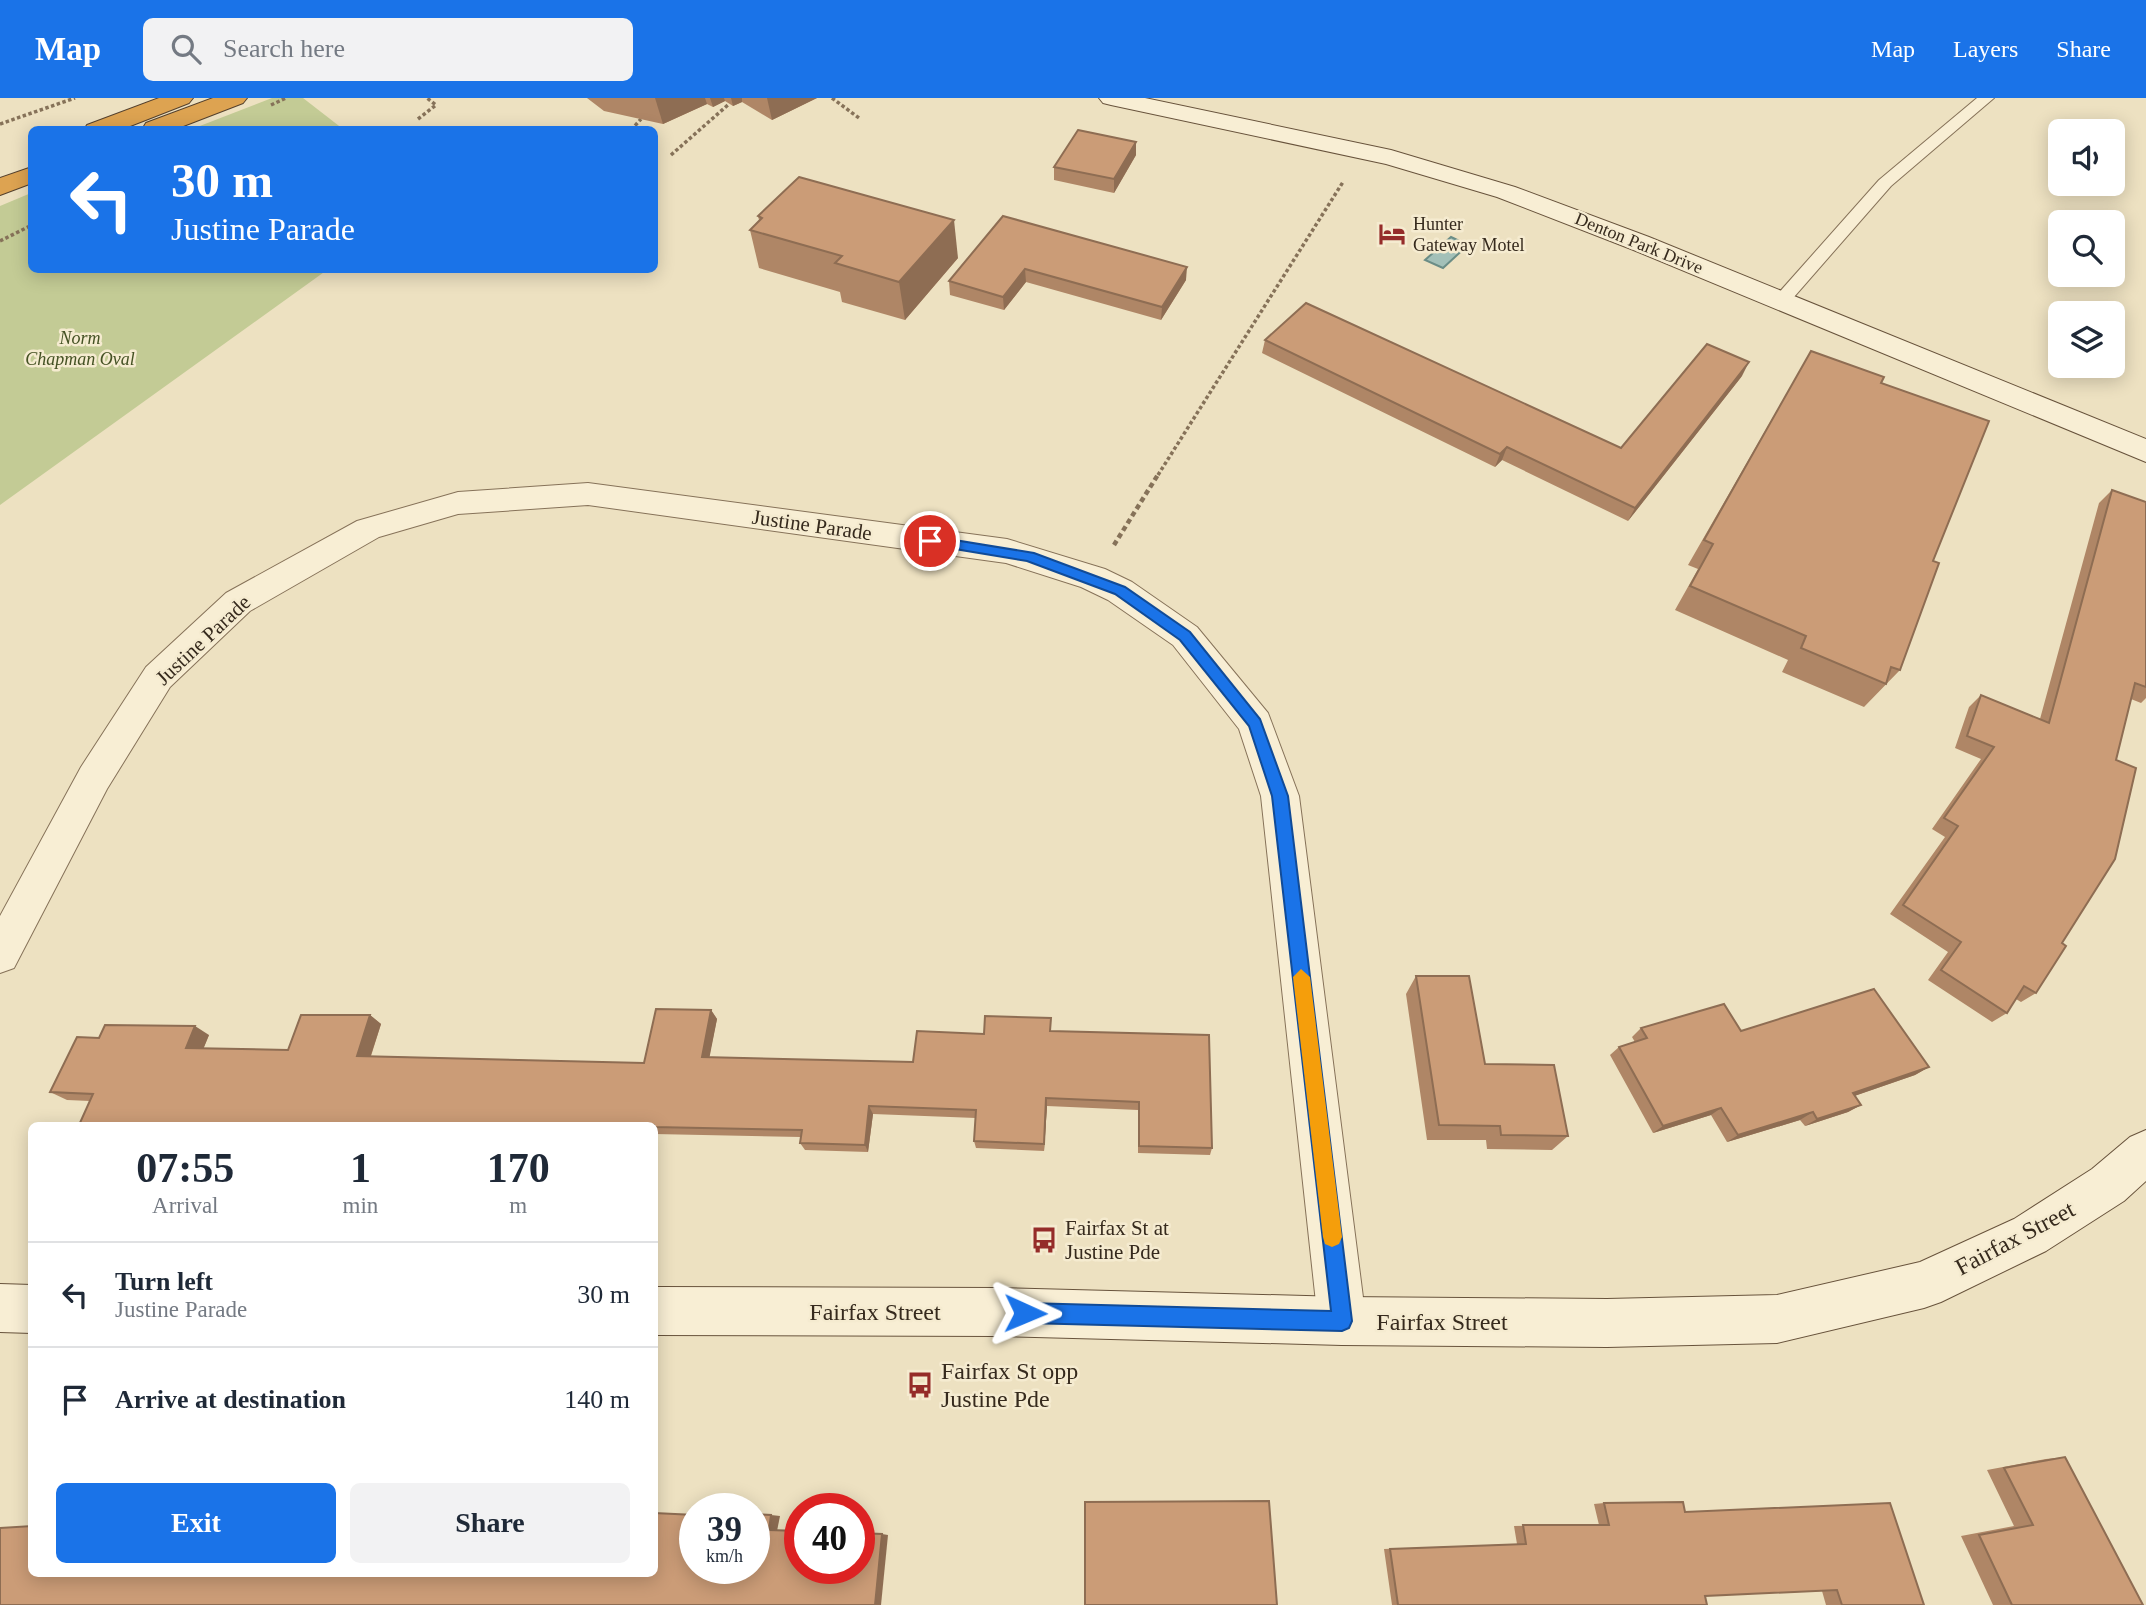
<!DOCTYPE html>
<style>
body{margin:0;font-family:"Times New Roman",serif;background:#f2f2f3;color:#1f2937;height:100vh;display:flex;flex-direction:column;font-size:26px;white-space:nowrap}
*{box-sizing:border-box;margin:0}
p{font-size:23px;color:#747a83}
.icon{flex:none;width:38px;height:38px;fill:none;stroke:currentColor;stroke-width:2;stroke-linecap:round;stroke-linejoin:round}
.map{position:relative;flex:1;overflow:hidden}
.details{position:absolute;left:28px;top:1024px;width:630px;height:455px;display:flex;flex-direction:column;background:#fff;border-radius:10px;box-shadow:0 4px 18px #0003}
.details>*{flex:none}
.top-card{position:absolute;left:28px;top:28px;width:630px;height:147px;border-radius:10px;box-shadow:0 4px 18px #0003;background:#1a73e8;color:#fff;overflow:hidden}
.fabs{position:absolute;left:2048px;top:21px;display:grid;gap:14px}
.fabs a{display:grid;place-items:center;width:77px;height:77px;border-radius:10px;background:#fff;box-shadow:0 4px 18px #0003;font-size:35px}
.speed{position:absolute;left:679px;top:1395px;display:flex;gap:14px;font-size:35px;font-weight:700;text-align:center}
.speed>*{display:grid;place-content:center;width:91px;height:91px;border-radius:50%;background:#fff;box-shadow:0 4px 18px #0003;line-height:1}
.speed small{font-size:18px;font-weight:400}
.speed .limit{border:10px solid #d22;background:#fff;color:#111}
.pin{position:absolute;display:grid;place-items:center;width:60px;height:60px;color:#fff;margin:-30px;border:4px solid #fff;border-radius:50%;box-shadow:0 2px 7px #0007}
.me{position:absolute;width:77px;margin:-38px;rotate:91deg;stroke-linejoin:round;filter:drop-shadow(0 0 5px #0008)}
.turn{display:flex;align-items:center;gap:24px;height:147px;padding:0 28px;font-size:32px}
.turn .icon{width:91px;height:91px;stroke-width:2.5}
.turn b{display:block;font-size:49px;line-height:60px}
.eta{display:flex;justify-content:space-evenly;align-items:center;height:119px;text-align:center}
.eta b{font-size:42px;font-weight:700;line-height:49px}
.action{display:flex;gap:14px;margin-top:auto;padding:14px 28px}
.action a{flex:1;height:80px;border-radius:10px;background:#1a73e8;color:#fff;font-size:28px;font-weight:700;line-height:80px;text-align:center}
.action a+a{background:#f2f2f3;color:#1f2937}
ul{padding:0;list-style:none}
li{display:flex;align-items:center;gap:21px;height:105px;padding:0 28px;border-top:2px solid #e0e1e3}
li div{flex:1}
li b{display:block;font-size:26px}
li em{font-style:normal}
header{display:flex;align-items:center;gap:42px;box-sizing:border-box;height:98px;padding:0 35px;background:#1a73e8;color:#fff}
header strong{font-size:33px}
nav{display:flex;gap:38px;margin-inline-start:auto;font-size:24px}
.search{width:490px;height:63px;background:#f2f2f3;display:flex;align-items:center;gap:18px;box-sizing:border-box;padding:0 24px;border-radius:10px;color:#747a83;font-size:26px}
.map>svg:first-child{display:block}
.green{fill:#c3cb95}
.water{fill:#a3c0b8;stroke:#6b8d86;stroke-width:2}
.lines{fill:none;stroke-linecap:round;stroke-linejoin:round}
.lane-casing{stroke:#867259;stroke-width:2}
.street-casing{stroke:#867259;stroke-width:2}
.secondary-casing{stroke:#68533c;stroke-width:2}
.highway-casing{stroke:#54402d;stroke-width:2}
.path-far1{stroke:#867259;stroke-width:3.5;stroke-dasharray:3.5 2.5;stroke-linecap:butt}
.path{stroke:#867259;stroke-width:4.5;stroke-dasharray:5 3.5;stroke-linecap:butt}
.lane{fill:#f8eed4;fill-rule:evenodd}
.street{fill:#f8eed4;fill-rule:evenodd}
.secondary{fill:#f8eed4;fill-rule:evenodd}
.highway{fill:#dda351;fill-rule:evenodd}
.wall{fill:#af8666}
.shaded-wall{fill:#8e6d53}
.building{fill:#cb9c77;stroke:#8e6d53;stroke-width:2}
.route{fill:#1a73e8;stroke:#114b97;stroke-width:2}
.slow{fill:#f59e0b}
.labels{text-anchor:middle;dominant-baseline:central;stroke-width:5;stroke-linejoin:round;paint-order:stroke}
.far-poi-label{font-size:18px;fill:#362a1d;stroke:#f5ebd0;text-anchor:start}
.far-street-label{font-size:18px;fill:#362a1d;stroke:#f5ebd0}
.far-park-label{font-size:18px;font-style:italic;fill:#455224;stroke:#f5ebd0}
.street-label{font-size:21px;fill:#362a1d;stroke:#f5ebd0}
.poi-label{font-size:21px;fill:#362a1d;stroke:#f5ebd0;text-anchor:start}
.near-street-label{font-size:24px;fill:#362a1d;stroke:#f5ebd0}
.near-poi-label{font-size:24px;fill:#362a1d;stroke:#f5ebd0;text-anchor:start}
</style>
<header>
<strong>Map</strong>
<div class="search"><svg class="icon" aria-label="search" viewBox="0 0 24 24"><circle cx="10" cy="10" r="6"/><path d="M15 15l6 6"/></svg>Search here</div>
<nav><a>Map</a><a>Layers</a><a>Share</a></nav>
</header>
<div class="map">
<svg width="2146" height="1507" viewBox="0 0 2146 1507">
<rect width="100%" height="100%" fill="#ede1c1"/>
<g class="green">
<polygon points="272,0 303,0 343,31 192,31"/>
<polygon points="31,95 32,172 327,172 0,407 0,108"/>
</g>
<polygon class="water" points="1451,139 1468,147 1443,170 1425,162"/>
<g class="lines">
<g class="lane-casing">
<polygon id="lane" points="1977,0 1994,0 1891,88 1787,207 1775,207 1772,203 1775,199 1879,82"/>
</g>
<g class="street-casing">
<polygon id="street" points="588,385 1007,441 1105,471 1132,484 1197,529 1268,615 1299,698 1366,1223 1359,1240 1342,1247 1325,1240 1318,1223 1261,698 1239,631 1173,547 1108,502 1081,489 1006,465 588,407 458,416 379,439 250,513 170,589 107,691 14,870 0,875 0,818 81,669 146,569 226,495 357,423 458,394"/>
</g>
<g class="secondary-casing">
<g id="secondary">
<polygon points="1099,0 1145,0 1391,52 1515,89 1649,139 2146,341 2146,364 1631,151 1497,99 1386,66 1111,7 1103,5"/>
<polygon points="2146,1032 2146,1083 2124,1103 2046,1153 1941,1204 1924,1210 1777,1245 1607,1249 1342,1247 998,1238 654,1237 654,1189 998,1190 1342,1199 1607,1201 1777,1197 1920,1164 2014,1121 2092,1071 2130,1039"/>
<polygon points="0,1186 32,1187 32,1235 0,1234"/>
</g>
</g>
<g class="highway-casing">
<g id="highway">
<polygon points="159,0 193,0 189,5 120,32 84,32 87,27"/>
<polygon points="213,0 247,0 243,5 173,32 143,30 146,25"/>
<polygon points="32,69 32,85 0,97 0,80"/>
</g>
</g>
<g class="path-far1">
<polyline points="832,0 859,20"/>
<polyline points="271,7 286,0"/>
<polyline points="418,21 436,7 427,0"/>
<polyline points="0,26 75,0"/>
<polyline points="631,32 641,21"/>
<polyline points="671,57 729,6"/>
<polyline points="0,143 32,127"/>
<polyline points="1158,377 1343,84"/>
</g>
<polyline class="path" points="1114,447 1159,375"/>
<use href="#lane" class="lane"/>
<use href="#street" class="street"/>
<use href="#secondary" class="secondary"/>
<use href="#highway" class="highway"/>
</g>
<g class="wall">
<polygon points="587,0 817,0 772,22 742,4 733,8 725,3 713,9 707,6 663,26 604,13"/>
<polygon points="1136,57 1114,95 1054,82 1054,69"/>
<polygon points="758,118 958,160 905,222 842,204 840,194 759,170 750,132 759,122"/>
<polygon points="1003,118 1186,182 1161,222 1026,184 1004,212 950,197 949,183"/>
<polygon points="1265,242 1621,350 1742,278 1628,423 1502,362 1495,369 1262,255"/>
<polygon points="1811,253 1881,285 1933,463 1900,572 1864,609 1782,574 1788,562 1675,512 1698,471 1688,467"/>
<polygon points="2112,392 2146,404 2146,600 2141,605 2131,601 2062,845 2036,895 2021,904 2016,901 2007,915 1992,924 1928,882 1948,854 1890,816 1945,739 1932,731 1981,661 1955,650 1969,609 1981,597 2040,621 2099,405"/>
<polygon points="1416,878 1485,966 1568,1038 1552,1052 1487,1051 1486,1042 1427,1042 1406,896"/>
<polygon points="711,912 717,921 709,959 913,964 984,936 1051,933 1212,1050 1210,1057 1138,1055 1138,1012 1047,1008 1044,1053 976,1050 974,1043 976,1020 873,1016 868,1054 805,1052 800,1045 801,1039 654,1036 654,1027 79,1027 90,1003 67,1002 50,994 99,940 209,937 203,951 288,952 370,917 381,926 371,958 644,965"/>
<polygon points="1641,930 1741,933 1929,969 1915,977 1854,998 1861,1007 1848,1014 1805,1028 1800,1022 1727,1044 1711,1017 1653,1035 1610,957 1619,949 1635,944 1632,939"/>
<polygon points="2065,1359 2143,1507 1993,1507 1961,1438 2014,1428 1987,1372 2046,1361"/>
<polygon points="1604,1405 1685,1414 1924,1507 1826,1507 1822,1493 1705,1498 1707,1507 1392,1507 1384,1451 1517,1446 1514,1428 1599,1427 1594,1406"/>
</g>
<g class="shaded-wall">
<polygon points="655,0 705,0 707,6 663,26"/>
<polygon points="710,0 724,0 725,3 713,9"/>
<polygon points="731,0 742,0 742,4 733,8"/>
<polygon points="767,0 817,0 772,22"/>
<polygon points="1136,44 1136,57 1114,95 1114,81"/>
<polygon points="954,122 958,160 905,222 899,184"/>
<polygon points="1187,169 1186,182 1161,222 1162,209"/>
<polygon points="1025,171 1026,184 1004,212 1003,199"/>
<polygon points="1749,264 1742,278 1628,423 1635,410"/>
<polygon points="1507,349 1502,362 1495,369 1500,356"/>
<polygon points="711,912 717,921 708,967 702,959"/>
<polygon points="370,917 381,926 368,966 357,958"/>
<polygon points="195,928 209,937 200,959 186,950"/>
<polygon points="1929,969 1915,977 1840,1003 1853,995"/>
<polygon points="1046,1000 1047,1008 1044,1053 1044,1046"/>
<polygon points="1861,1007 1848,1014 1805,1028 1817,1021"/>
<polygon points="869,1008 873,1016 868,1054 865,1047"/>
<polygon points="1721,1010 1711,1017 1653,1035 1663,1028"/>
<polygon points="1813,1014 1800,1022 1727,1044 1738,1037"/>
<polygon points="771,1417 780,1418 777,1433 769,1432"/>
<polygon points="882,1436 888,1437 881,1507 875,1507"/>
</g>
<g class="building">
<polygon points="1078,32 1136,44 1114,81 1054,69"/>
<polygon points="799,79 954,122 899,184 835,165 842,158 750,132 762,120 758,118"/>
<polygon points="1003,118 1187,169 1162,209 1025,171 1003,199 949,183"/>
<polygon points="1306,205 1621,350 1707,246 1749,264 1635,410 1507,349 1500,356 1265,242"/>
<polygon points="1811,253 1884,279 1881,285 1989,323 1933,463 1939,465 1900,572 1891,569 1886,586 1801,550 1806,538 1690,488 1713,446 1704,442"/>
<polygon points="2112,392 2146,404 2146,589 2135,585 2116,662 2136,670 2115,761 2062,845 2066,848 2036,895 2024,888 2007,915 1941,872 1961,844 1903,807 1958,728 1944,720 1994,649 1967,638 1981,597 2049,625"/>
<polygon points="1416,878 1469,878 1485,966 1554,967 1568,1038 1501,1037 1500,1028 1439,1027"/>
<polygon points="1874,891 1929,969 1853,995 1861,1007 1817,1021 1813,1014 1738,1037 1721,1010 1663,1028 1619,949 1647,940 1641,930 1724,906 1741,933"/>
<polygon points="656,911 711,912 702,959 913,964 917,933 984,936 985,918 1051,920 1050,933 1209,937 1212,1050 1139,1048 1139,1004 1046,1000 1044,1046 974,1043 976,1012 869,1008 865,1047 800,1045 802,1032 654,1029 654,1027 447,1027 334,1025 333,1027 79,1027 93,996 50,994 77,939 99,940 105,927 195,928 186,950 288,952 301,917 370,917 357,958 644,965"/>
<polygon points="2065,1359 2143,1507 2012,1507 1979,1437 2033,1427 2004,1370"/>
<polygon points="1269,1403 1277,1507 1085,1507 1085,1404"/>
<polygon points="1683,1404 1685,1414 1890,1405 1924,1507 1842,1507 1837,1492 1705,1498 1707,1507 1398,1507 1390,1451 1526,1446 1523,1427 1609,1427 1604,1405"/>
<polygon points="654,1415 695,1417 695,1470 754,1470 754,1416 771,1417 769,1432 800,1433 800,1470 859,1470 859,1435 882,1436 875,1507 0,1507 0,1430 32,1428 32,1475 654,1475"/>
</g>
<polygon class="route" points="930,438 1034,455 1125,489 1190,534 1260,621 1288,698 1352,1223 1349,1230 1342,1233 1025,1225 1018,1222 1015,1215 1018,1208 1025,1205 1331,1213 1272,698 1249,628 1180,542 1115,496 1027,463 925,446 923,443"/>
<polygon class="slow" points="1301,871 1310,879 1342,1139 1339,1146 1332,1149 1325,1146 1323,1139 1293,879"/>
<defs>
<g id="hotel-bare" transform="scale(2.1)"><path d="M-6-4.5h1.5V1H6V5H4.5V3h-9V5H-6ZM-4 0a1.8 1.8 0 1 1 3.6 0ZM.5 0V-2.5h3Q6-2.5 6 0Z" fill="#952c29" stroke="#f5ebd0" stroke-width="2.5" paint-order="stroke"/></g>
<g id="bus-bare" transform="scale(2.1)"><path d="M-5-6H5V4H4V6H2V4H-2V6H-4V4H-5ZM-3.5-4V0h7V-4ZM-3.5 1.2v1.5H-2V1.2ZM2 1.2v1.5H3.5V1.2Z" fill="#952c29" stroke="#f5ebd0" stroke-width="2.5" paint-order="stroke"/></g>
</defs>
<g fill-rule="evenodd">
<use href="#hotel-bare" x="1392" y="136"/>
<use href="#bus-bare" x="1044" y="1142"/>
<use href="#bus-bare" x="920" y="1287"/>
</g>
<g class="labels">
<g class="far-poi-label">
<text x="1413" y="126">Hunter<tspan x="1413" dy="21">Gateway Motel</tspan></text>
</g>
<g class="far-street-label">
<text transform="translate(1639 145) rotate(22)">Denton Park Drive</text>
</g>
<g class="far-park-label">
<text x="80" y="240">Norm<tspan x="80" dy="21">Chapman Oval</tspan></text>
</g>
<g class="street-label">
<text transform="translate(812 427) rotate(8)">Justine Parade</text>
<text transform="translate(203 542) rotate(-43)">Justine Parade</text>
</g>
<g class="poi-label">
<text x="1065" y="1130">Fairfax St at<tspan x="1065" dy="24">Justine Pde</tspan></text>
</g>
<g class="near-street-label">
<text transform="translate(2015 1140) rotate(-28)">Fairfax Street</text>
<text x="875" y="1214">Fairfax Street</text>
<text x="1442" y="1224">Fairfax Street</text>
</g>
<g class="near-poi-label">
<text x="941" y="1273">Fairfax St opp<tspan x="941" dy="28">Justine Pde</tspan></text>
</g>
</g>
</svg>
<div class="fabs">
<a><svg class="icon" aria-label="sound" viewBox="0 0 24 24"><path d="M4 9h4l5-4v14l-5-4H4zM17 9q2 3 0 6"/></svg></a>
<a><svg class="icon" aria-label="search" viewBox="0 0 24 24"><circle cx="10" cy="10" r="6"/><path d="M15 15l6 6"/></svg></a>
<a><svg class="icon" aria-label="layers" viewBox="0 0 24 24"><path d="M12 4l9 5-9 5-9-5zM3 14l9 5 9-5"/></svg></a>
</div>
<div class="speed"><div>39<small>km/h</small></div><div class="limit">40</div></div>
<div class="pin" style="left:930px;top:443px;background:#d93025"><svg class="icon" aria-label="arrive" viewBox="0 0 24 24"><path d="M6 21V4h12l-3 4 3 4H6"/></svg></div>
<svg class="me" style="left:1025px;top:1215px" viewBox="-20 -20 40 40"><path d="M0-17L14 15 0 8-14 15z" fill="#1a73e8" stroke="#fff" stroke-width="4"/></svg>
<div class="top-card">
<div class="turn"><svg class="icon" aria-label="left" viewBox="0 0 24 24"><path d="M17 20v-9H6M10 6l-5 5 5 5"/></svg><div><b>30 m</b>Justine Parade</div></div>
</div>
<section class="details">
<div class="eta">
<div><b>07:55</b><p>Arrival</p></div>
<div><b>1</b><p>min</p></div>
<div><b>170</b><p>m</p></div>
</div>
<ul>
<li><svg class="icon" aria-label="left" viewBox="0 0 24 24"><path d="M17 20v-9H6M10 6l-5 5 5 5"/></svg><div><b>Turn left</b><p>Justine Parade</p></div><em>30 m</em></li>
<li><svg class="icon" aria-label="arrive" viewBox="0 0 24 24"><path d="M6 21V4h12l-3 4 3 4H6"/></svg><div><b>Arrive at destination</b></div><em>140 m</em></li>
</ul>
<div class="action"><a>Exit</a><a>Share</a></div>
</section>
</div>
